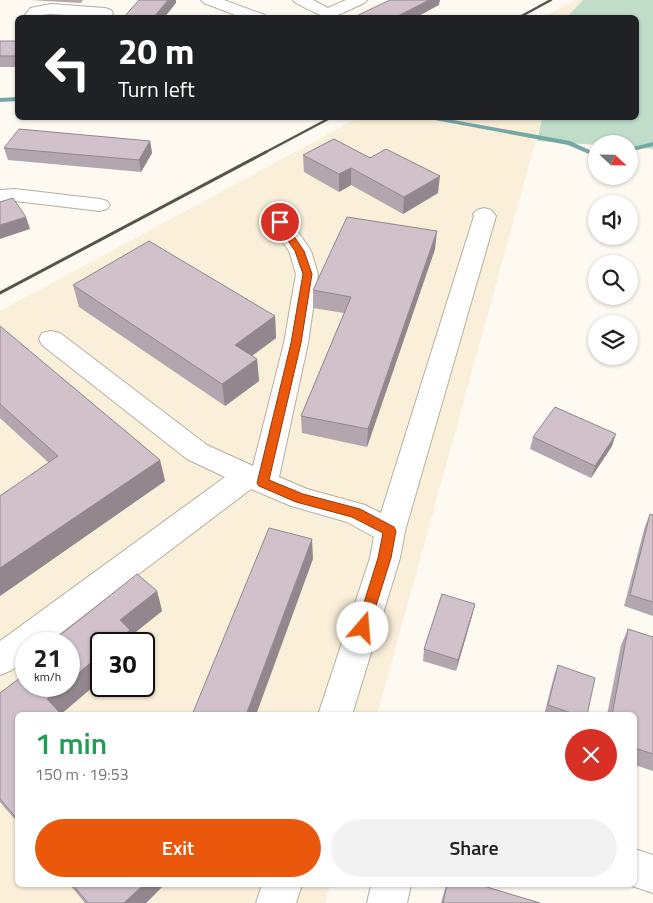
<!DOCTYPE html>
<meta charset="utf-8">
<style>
body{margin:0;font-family:"Titillium Web",sans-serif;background:#f2f2f2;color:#202124;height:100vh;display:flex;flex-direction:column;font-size:19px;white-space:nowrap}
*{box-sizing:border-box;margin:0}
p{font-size:16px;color:#757577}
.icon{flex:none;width:28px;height:28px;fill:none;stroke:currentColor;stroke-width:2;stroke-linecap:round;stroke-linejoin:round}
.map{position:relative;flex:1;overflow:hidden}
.sheet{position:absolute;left:15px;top:712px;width:622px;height:175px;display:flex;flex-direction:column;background:#fff;border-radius:8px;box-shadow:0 1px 4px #0004}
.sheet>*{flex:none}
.top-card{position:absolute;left:15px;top:15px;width:624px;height:105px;border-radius:8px;box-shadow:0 1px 4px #0004;background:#202124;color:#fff;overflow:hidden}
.needle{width:32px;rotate:112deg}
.tools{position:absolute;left:588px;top:135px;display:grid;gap:10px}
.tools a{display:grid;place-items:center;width:50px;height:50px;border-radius:50%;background:#fff;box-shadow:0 1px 4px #0004;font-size:25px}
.speed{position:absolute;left:15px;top:632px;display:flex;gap:10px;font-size:25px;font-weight:700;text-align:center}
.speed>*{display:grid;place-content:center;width:65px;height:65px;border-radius:50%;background:#fff;box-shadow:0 1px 4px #0004;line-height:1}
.speed small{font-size:12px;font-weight:400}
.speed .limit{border:2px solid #111;border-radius:8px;background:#fff;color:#111}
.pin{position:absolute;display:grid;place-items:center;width:42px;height:42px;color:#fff;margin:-21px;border:2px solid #fff;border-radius:50%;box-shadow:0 1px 5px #0007}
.me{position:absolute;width:55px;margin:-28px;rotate:18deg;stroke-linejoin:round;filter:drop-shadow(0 0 4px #0008)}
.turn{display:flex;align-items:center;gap:18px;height:105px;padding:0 20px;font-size:22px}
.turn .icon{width:65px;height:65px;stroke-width:2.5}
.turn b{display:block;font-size:35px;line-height:42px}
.round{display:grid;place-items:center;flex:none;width:52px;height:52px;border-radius:26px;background:#f2f2f2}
.head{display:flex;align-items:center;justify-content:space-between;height:85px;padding:0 20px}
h1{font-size:30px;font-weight:600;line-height:38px;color:#1e9e55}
.button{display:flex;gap:10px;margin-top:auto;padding:10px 20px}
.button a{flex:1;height:58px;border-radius:30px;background:#ea580c;color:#fff;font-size:20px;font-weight:600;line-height:58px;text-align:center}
.button a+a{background:#f2f2f2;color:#202124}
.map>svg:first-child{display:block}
.built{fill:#faefd9;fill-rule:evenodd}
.green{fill:#c0ddc9}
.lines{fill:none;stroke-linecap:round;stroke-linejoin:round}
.stream{fill:#75a7a6;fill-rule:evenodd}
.minor-casing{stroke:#b6afa0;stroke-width:2}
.minor{fill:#fff;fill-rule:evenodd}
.rail-far1{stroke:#57544e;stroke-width:2.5}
.rail{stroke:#57544e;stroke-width:3}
.wall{fill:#b4a6ae}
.shaded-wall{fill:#92878d}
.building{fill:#d1c1ca;stroke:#92878d}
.route{fill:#ea580c;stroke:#983908}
</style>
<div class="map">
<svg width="653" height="903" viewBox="0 0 653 903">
<rect width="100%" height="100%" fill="#fffaf1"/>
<g class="built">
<polygon points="575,0 583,0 567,17 542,18"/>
<path d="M358,118H542L377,715H18V885H330L325,903H0V311ZM26,644H69V686H26ZM101,644H144V686H101Z"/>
</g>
<polygon class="green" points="583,0 653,0 653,149 629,147 629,144 596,145 537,141 542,118 636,118 636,18 567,17"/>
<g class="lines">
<g class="stream">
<polygon points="18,97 18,101 0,102 0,98"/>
<polygon points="432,118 442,118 570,141 596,153 596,157 568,145 435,120"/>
<polygon points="653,142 653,146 629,152 629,148"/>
</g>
<g class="minor-casing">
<g id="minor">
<polygon points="201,0 224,0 265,15 267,18 243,18 204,3"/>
<path d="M293,0H313L328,8L346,0H367L364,3C328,20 332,22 296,3Z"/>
<polygon points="51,4 105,8 111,10 113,13 110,18 51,14 41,15 39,18 23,18 30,8"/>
<polygon points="15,189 100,199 107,201 110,205 107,209 100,211 15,201 0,202 0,190"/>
<polygon points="484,208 491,210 496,216 405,531 400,558 352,715 318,715 370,558 374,537 347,522 291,506 251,489 46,644 26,644 26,659 12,670 0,675 0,641 225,477 187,459 42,345 39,339 42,333 51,331 60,333 207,445 253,466 284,343 296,274 289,251 269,222 272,217 280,216 288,217 311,251 318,274 308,343 279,477 307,489 365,505 381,513 474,216 473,214 477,210"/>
<polygon points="635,849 653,855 653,893 629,885 635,885"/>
<polygon points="262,885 302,885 296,903 256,903"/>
<polygon points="371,885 411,885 407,903 367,903"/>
</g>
</g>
<use href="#minor" class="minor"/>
<g class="rail-far1">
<polyline points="518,18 551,0"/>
<polyline points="264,153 330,118"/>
</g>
<polyline class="rail" points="0,293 266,152"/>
</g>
<g class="wall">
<polygon points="31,0 83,0 81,3"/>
<rect x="0" y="41" width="18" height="26"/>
<polygon points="334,139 438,193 403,214 351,185 339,192 304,172 303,155"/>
<polygon points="150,141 152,153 141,172 8,160 4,148"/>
<polygon points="435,249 367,447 302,433 301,416 344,313 313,308 313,290"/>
<polygon points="73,285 275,316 276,338 252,356 257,359 259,381 225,406 79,307"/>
<polygon points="0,326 160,460 165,481 0,596 0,496 49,463 0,418"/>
<polygon points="533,437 612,446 591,478 530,449"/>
<polygon points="650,514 653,515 653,616 624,606 645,526"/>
<polygon points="157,591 162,611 132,635 135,644 101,644 101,680 61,714 18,715 18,823 0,802 0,693 24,675 20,667"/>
<polygon points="475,604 472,616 456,671 423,661 424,649"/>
<polygon points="628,629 653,637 653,771 635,765 635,715 607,715 621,645"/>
<polygon points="558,665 587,715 544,715 554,676"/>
<polygon points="70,885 164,885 146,903 85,903"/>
<polygon points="446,885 480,885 540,903 441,903"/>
</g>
<g class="shaded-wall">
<polygon points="168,0 176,0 176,3 164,18 153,18"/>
<polygon points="429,0 440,0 439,5 415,18 394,18"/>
<polygon points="150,141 152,153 141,172 139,160"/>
<polygon points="351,168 351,185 339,192 339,174"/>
<polygon points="440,176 438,193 403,214 404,197"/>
<polygon points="26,217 30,229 0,239 0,225"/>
<polygon points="437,231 435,249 367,447 368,429"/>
<polygon points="275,316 276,338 237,367 235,345"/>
<polygon points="257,359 259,381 225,406 222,384"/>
<polygon points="616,434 612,446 591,478 595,466"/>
<polygon points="160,460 165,481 0,596 0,568"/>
<polygon points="312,539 313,559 256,715 246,715"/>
<polygon points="157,591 162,611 132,635 135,644 114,644 120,620"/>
<polygon points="475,604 472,616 456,671 458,660"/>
<polygon points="101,654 101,680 60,715 47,699 63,686 69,686 69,681"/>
<polygon points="143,885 164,885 146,903 124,903"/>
</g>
<g class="building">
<polygon points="139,0 168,0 153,18 123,18"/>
<polygon points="390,0 429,0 394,18 354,17"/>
<rect x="0" y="41" width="18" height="15"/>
<polygon points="19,129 150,141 139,160 4,148"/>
<polygon points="334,139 370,158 386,149 440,176 404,197 351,168 339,174 303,155"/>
<polygon points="13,198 26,217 0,225 0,202"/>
<polygon points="347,217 437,231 368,429 301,416 351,297 313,290"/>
<polygon points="149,241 275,316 235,345 257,359 222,384 73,285"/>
<polygon points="0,326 160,460 0,568 0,496 58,456 0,404"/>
<polygon points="555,407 616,434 595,466 533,437"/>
<polygon points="650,514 653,515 653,602 630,595"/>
<polygon points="269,528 312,539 246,715 192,715"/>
<polygon points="137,574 157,591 120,620 130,630 114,644 101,644 101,654 69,681 69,644 49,644"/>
<polygon points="442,594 475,604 458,660 424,649"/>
<polygon points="628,629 653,637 653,754 635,748 635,715 612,715"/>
<polygon points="26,662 26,686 63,686 47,699 62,715 18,715 18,820 0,799 0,693 25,674 20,667"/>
<polygon points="558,665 595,678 587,715 577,715 548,705"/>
<polygon points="73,885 143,885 124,903 88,903"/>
<polygon points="447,885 480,885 540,903 443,903"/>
</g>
<polygon class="route" points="280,219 283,220 304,251 312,274 301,343 269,480 303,494 360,509 394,527 396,531 391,558 369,628 367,632 363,634 358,632 356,628 378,558 383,533 352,517 296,502 259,486 257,483 291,343 303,274 295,251 275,222"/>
</svg>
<div class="tools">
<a><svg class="needle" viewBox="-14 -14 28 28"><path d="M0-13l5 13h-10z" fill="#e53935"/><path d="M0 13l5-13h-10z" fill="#757577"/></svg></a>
<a><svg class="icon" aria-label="sound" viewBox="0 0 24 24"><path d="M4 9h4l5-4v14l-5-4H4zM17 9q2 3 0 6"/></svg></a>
<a><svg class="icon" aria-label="search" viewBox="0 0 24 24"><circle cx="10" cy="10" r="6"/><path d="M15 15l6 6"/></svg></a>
<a><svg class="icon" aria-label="layers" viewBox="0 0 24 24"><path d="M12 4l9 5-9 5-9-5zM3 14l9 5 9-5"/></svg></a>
</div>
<div class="speed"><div>21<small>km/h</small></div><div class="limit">30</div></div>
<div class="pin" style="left:280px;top:222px;background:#d93025"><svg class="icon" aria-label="arrive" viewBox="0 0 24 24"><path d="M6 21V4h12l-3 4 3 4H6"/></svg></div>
<svg class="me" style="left:363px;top:628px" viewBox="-20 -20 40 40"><circle r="19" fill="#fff"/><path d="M0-13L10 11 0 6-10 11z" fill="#ea580c"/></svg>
<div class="top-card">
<div class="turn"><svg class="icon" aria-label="left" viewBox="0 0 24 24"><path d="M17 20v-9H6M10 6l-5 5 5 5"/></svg><div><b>20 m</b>Turn left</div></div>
</div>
<section class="sheet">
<div class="head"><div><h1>1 min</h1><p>150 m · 19:53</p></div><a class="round" style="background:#d93025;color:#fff"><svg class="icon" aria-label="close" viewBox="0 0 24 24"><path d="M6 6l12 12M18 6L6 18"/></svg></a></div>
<div class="button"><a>Exit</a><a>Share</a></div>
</section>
</div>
